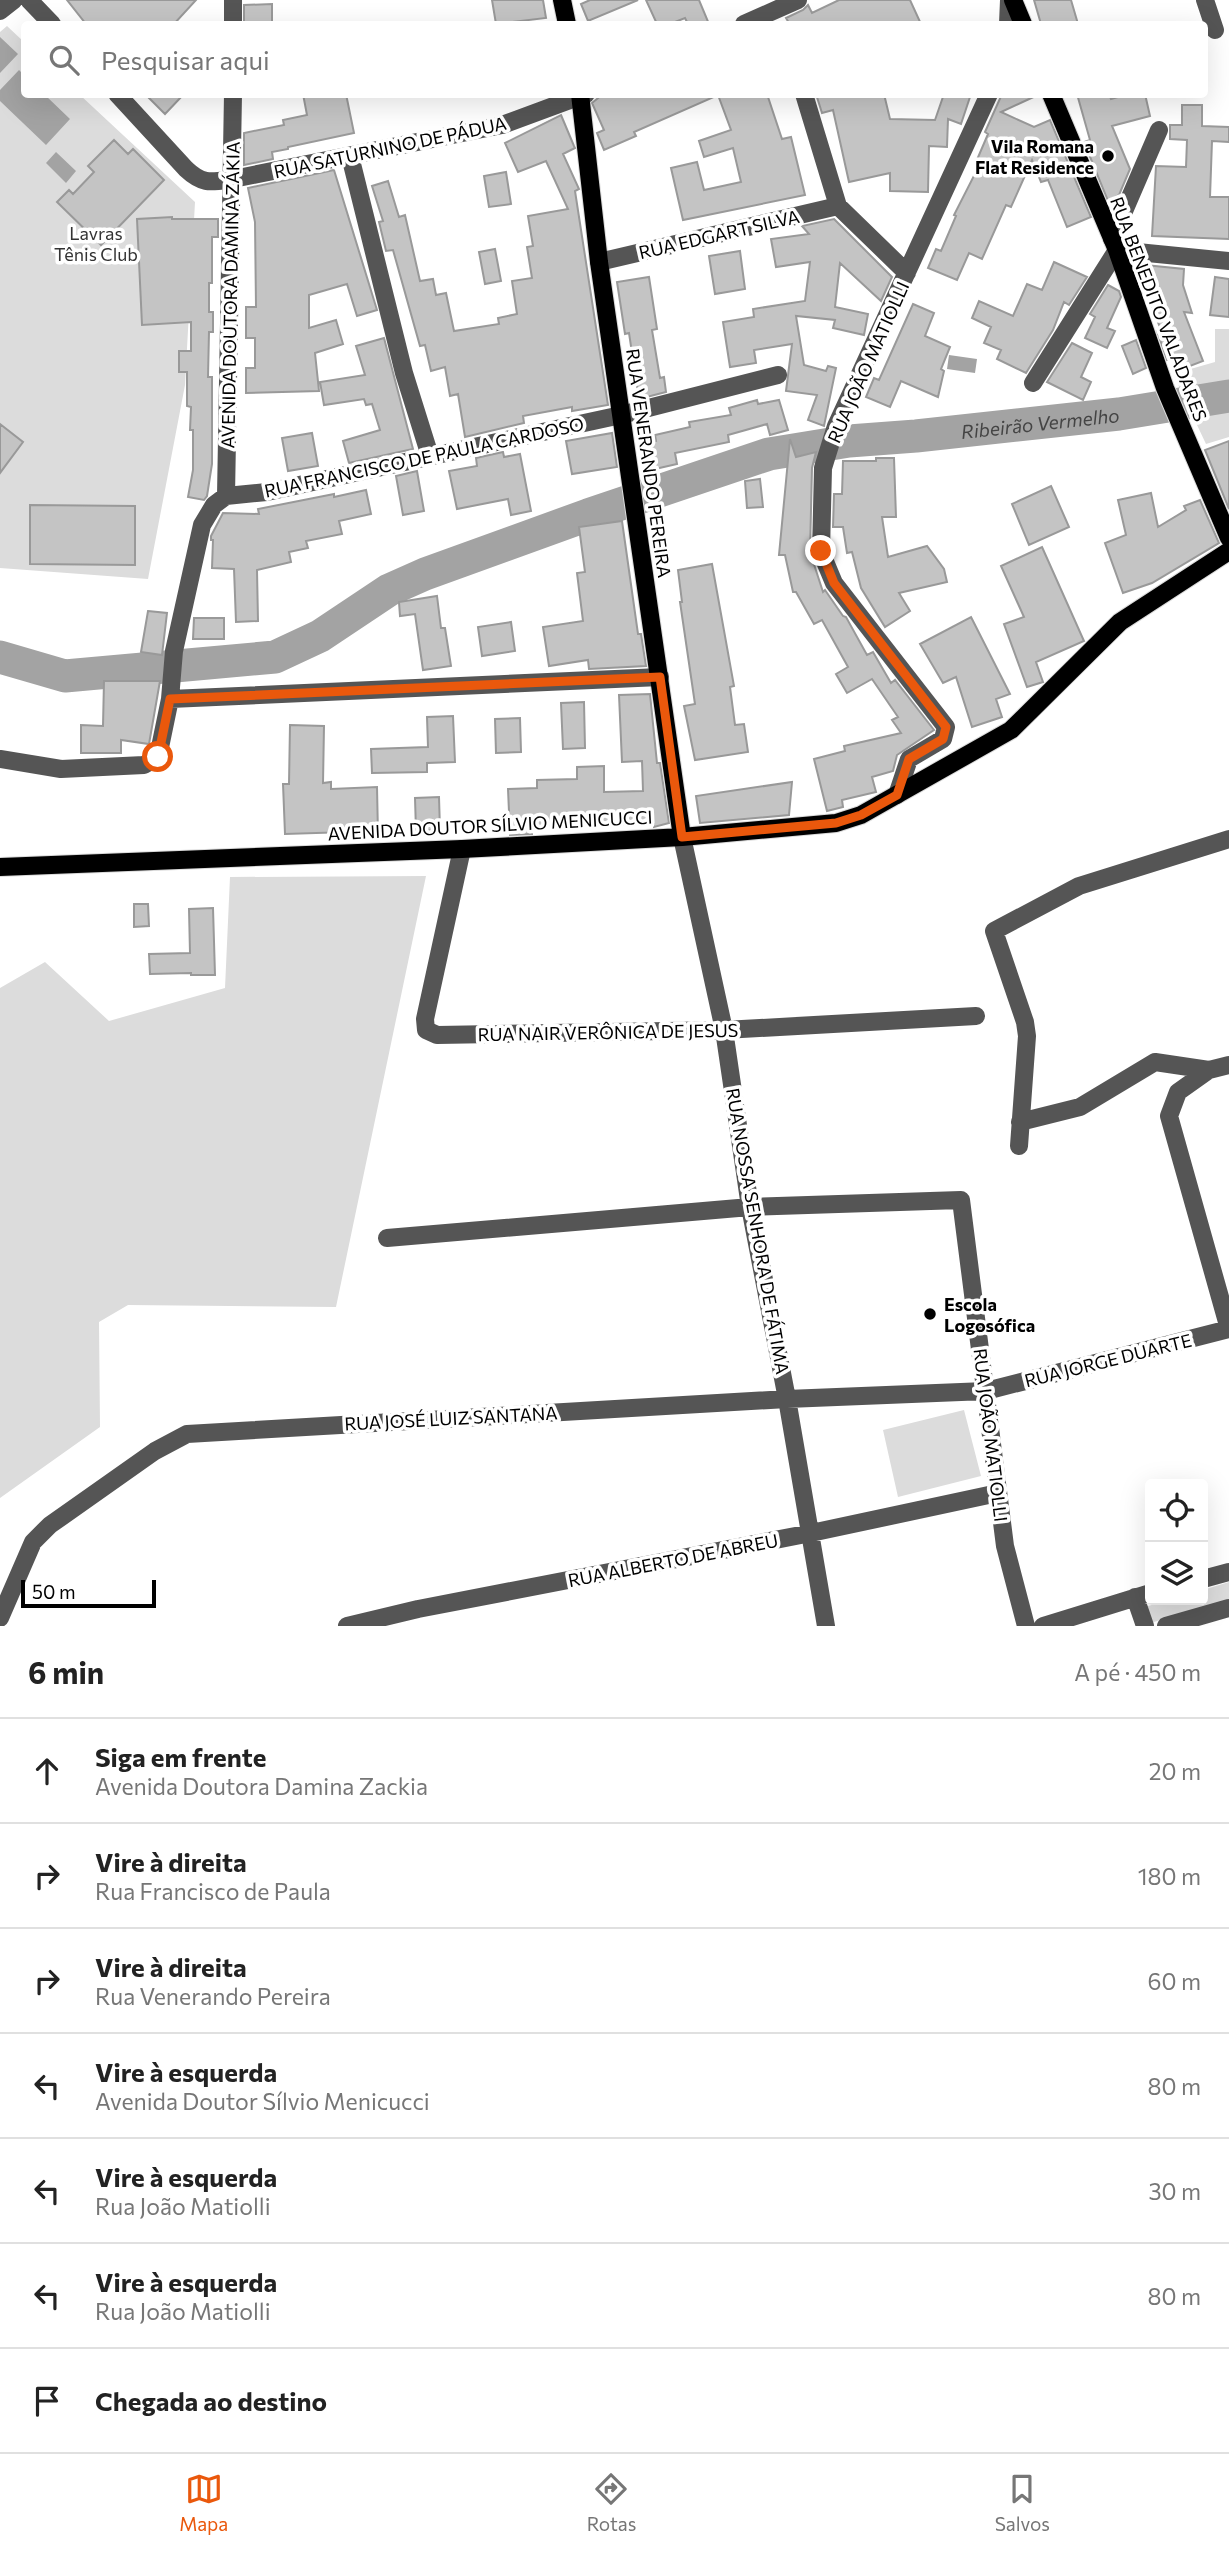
<!DOCTYPE html>
<html lang="pt">
<meta charset="utf-8">
<style>
:root{--surface:#fff;--page:#f2f2f2;--text:#222;--muted:#767676;--line:#e0e0e0;--accent:#ea580c}
body{margin:0;font-family:Commissioner,sans-serif;background:var(--page);color:var(--text)}
.controls{position:absolute;right:21px;bottom:21px;display:grid;overflow:hidden;border-radius:7px;box-shadow:0 7px 28px #0002}
.controls button{width:63px;height:63px;display:grid;place-items:center;padding:0;border:0;border-bottom:2px solid var(--line);background:var(--surface);color:var(--text);font:35px sans-serif}
.scale{position:absolute;left:21px;bottom:18px;width:135px;box-sizing:border-box;padding-left:7px;border:4px solid #000;border-top:0;font-size:19px;line-height:24px;white-space:nowrap;color:#000;-webkit-text-stroke:5px #fff;paint-order:stroke}
.stop{position:absolute;width:21px;height:21px;margin:-16px;border:5px solid #ea580c;border-radius:50%;background:#fff}
.stop.end{background:#ea580c;border-color:#fff;box-shadow:0 2px 7px #0008}
.list{margin:0;padding:0;list-style:none}
h2{display:flex;justify-content:space-between;align-items:center;height:91px;margin:0;padding:0 28px;font-size:30px}
h2 small{font-size:23px;font-weight:400;color:var(--muted)}
.list li{display:grid;grid-template-columns:46px 1fr auto;gap:21px;align-items:center;box-sizing:border-box;height:105px;padding:0 28px;border-top:2px solid var(--line)}
.list b{display:block;font-size:26px;white-space:nowrap}
.list p{margin:0;font-size:23px;white-space:nowrap;color:var(--muted)}
.list em{font-size:23px;font-style:normal;color:var(--muted)}
.icon{flex:none;width:38px;height:38px;fill:none;stroke:currentColor;stroke-width:2;stroke-linecap:round;stroke-linejoin:round}
.map{position:relative;flex:none;width:1229px;height:1626px;overflow:hidden}
.search{position:absolute;background:var(--surface);box-shadow:0 7px 28px #0002;left:21px;right:21px;top:21px;height:77px;display:flex;align-items:center;gap:18px;box-sizing:border-box;padding:0 24px;border-radius:7px;color:var(--muted);font-size:26px}
.sheet{height:826px;background:var(--surface)}
nav{display:flex;justify-content:space-around;align-items:center;box-sizing:border-box;height:98px;border-top:2px solid var(--line);background:var(--surface);font-size:19px;color:var(--muted)}
nav a{display:grid;justify-items:center;gap:4px}
nav .on{color:var(--accent)}
.map>svg:first-child{display:block}
.green{fill:#dcdcdc}
.water{fill:#a3a3a3}
.lines{fill:none;stroke-linecap:round;stroke-linejoin:round}
.river{stroke:#a3a3a3;stroke-width:33}
.building{fill:#c4c4c4;stroke:#999;stroke-width:2}
.major-casing{stroke:#dbdbdb;stroke-width:20}
.minor{stroke:#555;stroke-width:18}
.major{stroke:#000;stroke-width:18}
.route{stroke:#ea580c;stroke-width:9}
.poi-dot{fill:#000;stroke:#fff;stroke-width:2.5}
.labels{text-anchor:middle;dominant-baseline:central;stroke-width:7;stroke-linejoin:round;paint-order:stroke}
.poi-label{font-size:18px;font-weight:bold;fill:#000;stroke:#fff;text-anchor:end}
.street-label{font-size:18px;fill:#000;stroke:#fff}
.park-label{font-size:18px;fill:#333;stroke:#fff}
.water-label{font-size:19px;font-style:italic;fill:#444;stroke:#fff}
</style>
<div class="map">
<svg width="1229" height="1626" viewBox="0 0 1229 1626">
<rect width="100%" height="100%" fill="#fff"/>
<path class="green" d="M7,26L24,42V94L80,95L195,202L185,385L148,579L0,568V32Z
M1215,329H1229V437L1206,444L1173,374L1215,362Z
M426,876L336,1307L128,1305L99,1322L100,1427L0,1498V988L45,962L109,1021L225,988L230,877Z
M964,1410L981,1476L898,1497L883,1430Z
M1229,1582V1600L1147,1624L1141,1608L1169,1600H1203V1590Z"/>
<path class="water" d="M0,37L18,54L0,73Z
M19,70L24,75V94L45,95L70,119L46,145L0,101V90Z
M56,152L76,171L66,183L46,163Z
M949,355L977,359L975,373L947,369Z"/>
<g class="lines">
<path class="river" id="s1" d="M0,657L65,676L275,657L320,636L389,590L425,574L588,515L769,454L849,441L916,436L1119,414L1229,396"/>
</g>
<path class="building" d="M67,0H196L174,24H86Z
M492,0H543L546,18L496,24Z
M590,0H638L588,21L581,4Z
M646,0H699L709,24H688L685,18L670,24H657Z
M839,0H910L921,24H786L789,23L786,18L803,10L808,5L812,13Z
M1034,0H1071L1078,24H1041Z
M272,4V24H244V5Z
M145,94H184L165,114Z
M303,94H346L354,133L288,147V149L272,152L273,159L244,165V133L284,125L283,120L307,115Z
M603,94H767L782,139L791,137L805,195L683,220L671,168L697,162L704,190L741,182L733,148L704,157L699,141L731,130L718,95L634,132L636,136L604,150L597,133L604,130L592,103Z
M816,94H884L890,119L935,120L944,94H971L961,124L948,119L947,147L929,146L928,192L890,191V173L849,182L833,110L822,113Z
M1002,94H1040L1001,112L1034,127L1050,120L1091,217L1067,227L1048,180L1041,182L1032,160L1011,207L1006,205L982,259L969,253L957,280L928,268L936,249L941,251L956,216L954,215L980,164L976,162L988,134L985,132Z
M1077,94H1109L1111,99L1128,94H1145L1150,116L1112,126L1130,169L1119,195L1108,201L1084,142L1090,140Z
M1182,105H1202V126L1229,127V142L1212,141L1210,197H1229V239L1152,236L1156,166L1186,167L1187,140L1170,139V125H1182Z
M561,115L574,146L575,148L563,154L579,189L575,191L608,405L572,411V407L523,416L524,423L465,437L458,394L450,396L445,367L431,371L425,345L420,346L393,250L386,251L379,222L383,221L372,186L388,181L399,217L405,215L420,281L433,279L436,295L446,293L454,331L499,324L498,318L517,314L512,281L532,278L527,247L533,246L528,216L568,209L546,161L518,172L505,143Z
M114,140L128,154L133,149L164,180L101,245L57,202L69,190L73,194L94,172L88,166Z
M334,170L377,310L357,316L347,284L309,295V328L336,320L343,344L315,353L319,391L246,393V368H255V338H246V307H256L255,222L248,188Z
M506,172L511,204L489,207L484,176Z
M172,217V219H218V237H212V283H209V312H213V332H209L208,377H212V464L207,496L204,500L188,497L193,470V430H190L191,407L187,406V372H179V351H191V322L142,325L137,219Z
M834,219L892,277L881,301L840,263L835,307L868,314L864,335L833,328L835,320L796,316L804,365L826,371L828,366L836,368L824,426L808,420L817,395L786,391L792,344L754,350L756,363L730,367L723,322L754,317L753,309L805,301L810,262L776,267L771,239L809,234L802,226Z
M495,249L501,281L485,284L479,252Z
M740,251L745,289L715,294L709,256Z
M1054,262L1087,277L1069,305L1064,302L1053,330L1026,373L997,359L1001,350L984,343L991,327L972,318L979,301L1013,316L1027,284L1042,290Z
M1145,265L1184,269L1183,285L1192,313L1184,312L1203,361L1177,371L1172,358L1167,360L1157,331L1161,330L1143,284Z
M649,277L657,329L652,330L660,378L664,377L666,392L639,399L629,333L625,334L617,282Z
M1215,277L1229,279V317L1210,315Z
M1108,285L1119,291L1121,297L1107,328L1115,331L1107,348L1085,338L1095,317L1090,314Z
M913,304L934,313L925,336L950,347L941,369L944,371L938,397L901,381L890,407L866,397L874,378L879,380Z
M384,338L413,449L349,463L343,441L380,430L372,404L366,405L364,399L324,405L320,382L365,375L356,346Z
M1136,340L1146,368L1133,374L1122,346Z
M1072,343L1092,353L1081,377L1091,382L1083,400L1047,382Z
M757,400L758,404L779,400L788,430L770,435L767,424L728,435L729,442L675,453L677,464L655,469L649,442L656,441L655,435L690,427L689,422L731,415L729,408Z
M0,424L23,442L0,473Z
M312,433L318,466L288,471L282,438Z
M612,433L617,467L572,474L566,441Z
M790,439L796,457L816,452L812,468L810,552L823,592L825,590L843,616L846,617L867,655L873,652L891,683L895,680L934,730L897,755L893,771L872,777L876,792L842,800L843,807L827,811L814,759L845,751L844,746L901,733L892,720L898,717L872,679L847,693L836,674L848,667L822,620L814,624L796,592H793L785,555H779Z
M1229,441V509L1205,450Z
M503,452L504,457L520,454L531,511L511,515L508,499L457,509L449,471L477,466L476,458Z
M876,458H894L896,517H882L888,557L927,546L944,569L947,582L899,593L910,611L885,627L861,588L852,552L847,553L843,527H833L834,494H842L843,461H876Z
M417,471L424,511L403,515L396,476Z
M760,479L763,507L747,508L745,481Z
M1051,486L1069,527L1029,545L1012,504Z
M366,490L371,514L339,521L342,534L306,541L308,548L289,552L291,562L257,570L258,621L236,622L234,569L212,568L213,540H211V536L223,513L259,514L258,509L334,494V497Z
M1151,493L1158,527L1186,510L1184,506L1200,500L1219,543L1152,583L1123,593L1105,543L1126,535L1118,500Z
M30,505L135,506V565L30,564Z
M622,521L638,634H641L646,666L589,669L588,660L549,666L543,627L583,621L577,573L585,572L579,527Z
M1042,547L1084,641L1036,662L1043,682L1027,687L1004,624L1024,617L1001,566Z
M712,564L734,686L730,687L735,725L744,724L748,752L695,760L684,706L695,704L680,602H682L678,570Z
M437,596L441,628H445L451,666L423,670L415,614L400,616L399,602Z
M148,611L167,613L162,655L141,652Z
M971,617L1010,694L996,699L1002,717L972,727L956,677L943,683L920,644Z
M194,618H224V639H193Z
M511,622L515,651L482,656L478,627Z
M104,681H160L149,744L121,740V753H81V725L103,726Z
M650,694L657,763H660L669,823L654,827V824L532,826V834L510,835L508,789L537,788V780L577,779V767L604,766V792L643,791L642,761L622,762L619,695Z
M584,702L585,748L563,749L561,703Z
M453,716L455,762L427,763V772L372,773L371,749L428,747L427,717Z
M520,718L521,752L496,753L495,719Z
M290,725L324,726L323,783L331,782V789L377,787L378,835L348,836V832L285,834L283,784H289Z
M792,782L789,815L700,823L696,796Z
M439,797L440,830L416,831L415,798Z
M134,904H148L149,926L134,927Z
M213,908L215,975H191V973L150,974L149,954L190,953L189,909Z"/>
<g class="lines">
<g class="major-casing">
<path id="major" d="M562,0L567,24
M1013,0L1023,24
M580,94L599,262L682,837
M1051,94L1117,250L1165,388L1229,538
M0,867L462,849L682,837L836,823L861,815L1011,730L1120,622L1229,551"/>
</g>
<path class="minor" d="M29,0L52,24
M233,0V24
M1205,0L1215,30
M0,11L14,0
M744,24L798,0
M1008,24L1009,0
M117,94L186,169C203,185 211,182 233,179L502,125L586,94
M804,94L838,206L907,273
M350,156L404,373L430,456
M1112,239L1159,130
M599,262L838,206
M1033,383L1117,250L1229,261
M226,496L233,94
M170,699L660,677
M0,759L61,769L144,765L158,757L170,699L174,651L202,525L214,505L226,496L267,492L621,415L778,375
M897,795L909,759L943,739L946,727L834,583L821,552L823,468L836,426L989,94
M682,837L724,1030L750,1207L787,1399L826,1626
M462,849L425,1019L426,1030L437,1035L724,1030L976,1016
M1020,1122L1080,1107L1155,1062L1209,1070L1229,1065
M1019,1146L1027,1036L1025,1022L994,931L1079,886L1229,839
M387,1238L750,1207L961,1200L1005,1546L1026,1626
M1203,1579L1229,1572
M1135,1597L1145,1626
M0,1618L33,1542L50,1525L155,1451L187,1434L787,1399L986,1391L1229,1329L1169,1116L1178,1092L1209,1070
M347,1626L418,1609L811,1533L998,1493
M1043,1626L1150,1593
M1166,1626L1229,1608"/>
<use href="#major" class="major"/>
</g>
<g class="lines">
<path class="route" d="M158,757L170,699L660,677L682,837L836,823L861,815L897,795L909,759L943,739L946,727L834,583L821,551"/>
</g>
<g class="poi-dot">
<circle cx="1108" cy="156" r="7"/>
<circle cx="930" cy="1314" r="7"/>
</g>
<g class="labels">
<g class="poi-label">
<text x="1094" y="146">Vila Romana<tspan x="1094" dy="21">Flat Residence</tspan></text>
<text x="944" y="1304" text-anchor="start">Escola<tspan x="944" dy="21">Logosófica</tspan></text>
</g>
<g class="street-label">
<text transform="translate(390 147) rotate(-12)">RUA SATURNINO DE PÁDUA</text>
<text transform="translate(719 234) rotate(-13)">RUA EDGART SILVA</text>
<text transform="translate(230 295) rotate(-89)">AVENIDA DOUTORA DAMINA ZÁKIA</text>
<text transform="translate(1159 309) rotate(69)">RUA BENEDITO VALADARES</text>
<text transform="translate(868 362) rotate(-66)">RUA JOÃO MATIOLLI</text>
<text transform="translate(424 457) rotate(-12)">RUA FRANCISCO DE PAULA CARDOSO</text>
<text transform="translate(649 463) rotate(82)">RUA VENERANDO PEREIRA</text>
<text transform="translate(490 825) rotate(-3)">AVENIDA DOUTOR SÍLVIO MENICUCCI</text>
<text transform="translate(608 1032) rotate(-1)">RUA NAIR VERÔNICA DE JESUS</text>
<text transform="translate(758 1231) rotate(80)">RUA NOSSA SENHORA DE FÁTIMA</text>
<text transform="translate(1108 1360) rotate(-14)">RUA JORGE DUARTE</text>
<text transform="translate(451 1418) rotate(-3)">RUA JOSÉ LUIZ SANTANA</text>
<text transform="translate(991 1435) rotate(83)">RUA JOÃO MATIOLLI</text>
<text transform="translate(673 1560) rotate(-11)">RUA ALBERTO DE ABREU</text>
</g>
<g class="park-label">
<text x="96" y="233">Lavras<tspan x="96" dy="21">Tênis Club</tspan></text>
</g>
<g class="water-label">
<text stroke="none"><textPath href="#s1" startOffset="1088">Ribeirão Vermelho</textPath></text>
</g>
</g>
</svg>
<div class="controls">
<button><svg class="icon" aria-label="locate" viewBox="0 0 24 24"><circle cx="12" cy="12" r="6"/><path d="M12 2v4M12 18v4M2 12h4M18 12h4"/></svg></button>
<button><svg class="icon" aria-label="layers" viewBox="0 0 24 24"><path d="M12 4l9 5-9 5-9-5zM3 14l9 5 9-5"/></svg></button>
</div>
<div class="scale">50 m</div>
<div class="stop" style="left:158px;top:757px"></div>
<div class="stop end" style="left:821px;top:551px"></div>
<div class="search"><svg class="icon" aria-label="search" viewBox="0 0 24 24"><circle cx="10" cy="10" r="6"/><path d="M15 15l6 6"/></svg>Pesquisar aqui</div>
</div>
<section class="sheet">
<h2>6 min<small>A pé · 450 m</small></h2>
<ul class="list">
<li><svg class="icon" aria-label="ahead" viewBox="0 0 24 24"><path d="M12 20V5M6 11l6-6 6 6"/></svg><div><b>Siga em frente</b><p>Avenida Doutora Damina Zackia</p></div><em>20 m</em></li>
<li><svg class="icon" aria-label="right" viewBox="0 0 24 24"><path d="M7 20v-9h11M14 6l5 5-5 5"/></svg><div><b>Vire à direita</b><p>Rua Francisco de Paula</p></div><em>180 m</em></li>
<li><svg class="icon" aria-label="right" viewBox="0 0 24 24"><path d="M7 20v-9h11M14 6l5 5-5 5"/></svg><div><b>Vire à direita</b><p>Rua Venerando Pereira</p></div><em>60 m</em></li>
<li><svg class="icon" aria-label="left" viewBox="0 0 24 24"><path d="M17 20v-9H6M10 6l-5 5 5 5"/></svg><div><b>Vire à esquerda</b><p>Avenida Doutor Sílvio Menicucci</p></div><em>80 m</em></li>
<li><svg class="icon" aria-label="left" viewBox="0 0 24 24"><path d="M17 20v-9H6M10 6l-5 5 5 5"/></svg><div><b>Vire à esquerda</b><p>Rua João Matiolli</p></div><em>30 m</em></li>
<li><svg class="icon" aria-label="left" viewBox="0 0 24 24"><path d="M17 20v-9H6M10 6l-5 5 5 5"/></svg><div><b>Vire à esquerda</b><p>Rua João Matiolli</p></div><em>80 m</em></li>
<li><svg class="icon" aria-label="arrive" viewBox="0 0 24 24"><path d="M6 21V4h12l-3 4 3 4H6"/></svg><div><b>Chegada ao destino</b></div></li>
</ul>
</section>
<nav>
<a class="on"><svg class="icon" aria-label="map" viewBox="0 0 24 24"><path d="M3 6l6-2 6 2 6-2v14l-6 2-6-2-6 2zM9 4v14M15 6v14"/></svg>Mapa</a>
<a><svg class="icon" aria-label="directions" viewBox="0 0 24 24"><path d="M12 3l9 9-9 9-9-9zM9 14v-3h6M13 9l2 2-2 2"/></svg>Rotas</a>
<a><svg class="icon" aria-label="saved" viewBox="0 0 24 24"><path d="M7 4h10v16l-5-4-5 4z"/></svg>Salvos</a>
</nav>
